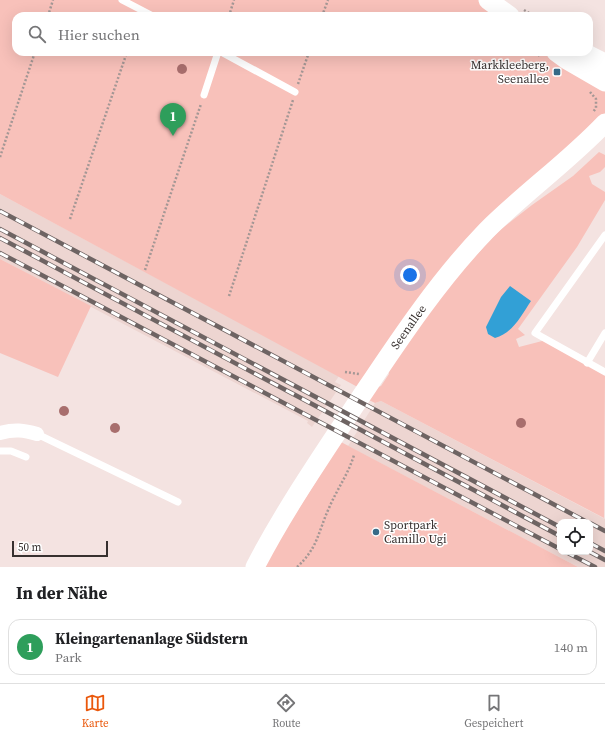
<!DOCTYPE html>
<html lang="de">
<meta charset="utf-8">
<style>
:root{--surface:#fff;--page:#f2f2f2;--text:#202124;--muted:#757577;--line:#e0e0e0;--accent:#ea580c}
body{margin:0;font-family:"Source Serif 4",serif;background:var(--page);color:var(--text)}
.controls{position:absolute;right:12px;bottom:12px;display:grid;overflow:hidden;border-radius:8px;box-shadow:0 4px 16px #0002}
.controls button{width:36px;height:36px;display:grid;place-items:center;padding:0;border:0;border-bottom:1px solid var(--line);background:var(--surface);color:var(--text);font:20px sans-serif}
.scale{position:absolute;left:12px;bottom:10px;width:96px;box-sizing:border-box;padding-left:4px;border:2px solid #37302f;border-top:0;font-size:11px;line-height:14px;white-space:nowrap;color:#37302f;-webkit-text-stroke:3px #fff;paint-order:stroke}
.you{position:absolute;left:410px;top:275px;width:14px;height:14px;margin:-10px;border:3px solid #fff;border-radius:50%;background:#1a73e8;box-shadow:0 0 0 6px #1a73e833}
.badge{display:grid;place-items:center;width:26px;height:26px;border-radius:50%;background:var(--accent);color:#fff;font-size:13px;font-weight:700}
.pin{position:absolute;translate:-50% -33px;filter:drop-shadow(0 1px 2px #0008)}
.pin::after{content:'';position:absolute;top:21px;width:14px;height:12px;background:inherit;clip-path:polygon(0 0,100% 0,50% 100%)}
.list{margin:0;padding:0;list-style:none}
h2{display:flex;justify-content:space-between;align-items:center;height:52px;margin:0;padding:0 16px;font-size:17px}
h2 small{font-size:13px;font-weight:400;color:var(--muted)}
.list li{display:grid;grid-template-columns:26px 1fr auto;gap:12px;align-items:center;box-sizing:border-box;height:56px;margin:0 8px 8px;padding:0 8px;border:1px solid var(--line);border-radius:12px}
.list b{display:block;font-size:15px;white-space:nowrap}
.list p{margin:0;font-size:13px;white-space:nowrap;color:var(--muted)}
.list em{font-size:13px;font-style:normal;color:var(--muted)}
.icon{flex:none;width:22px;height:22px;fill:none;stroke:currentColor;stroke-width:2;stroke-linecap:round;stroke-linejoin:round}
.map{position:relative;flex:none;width:605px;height:567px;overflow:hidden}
.search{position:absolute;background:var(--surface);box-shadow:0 4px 16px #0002;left:12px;right:12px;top:12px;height:44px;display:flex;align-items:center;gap:10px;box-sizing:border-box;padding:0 14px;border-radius:12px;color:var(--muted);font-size:15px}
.sheet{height:116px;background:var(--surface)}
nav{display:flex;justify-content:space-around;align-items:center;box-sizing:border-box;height:56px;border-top:1px solid var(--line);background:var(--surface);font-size:11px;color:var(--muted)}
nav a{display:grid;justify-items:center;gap:2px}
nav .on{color:var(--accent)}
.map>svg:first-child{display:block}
.built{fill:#edd5d1;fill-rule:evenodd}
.green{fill:#f8c1ba}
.water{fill:#32a0d6}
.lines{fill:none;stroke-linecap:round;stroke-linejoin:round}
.path{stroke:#a49795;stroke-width:2.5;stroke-dasharray:2 2;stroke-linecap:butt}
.lane{stroke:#fff;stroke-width:7}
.street{stroke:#fff;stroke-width:14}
.secondary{stroke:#fff;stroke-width:19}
.rail-casing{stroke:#6e6463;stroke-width:4.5}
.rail{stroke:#fff;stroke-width:3;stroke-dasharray:9;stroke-linecap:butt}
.tree{fill:#a86e6d}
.poi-dot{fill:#376b88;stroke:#fff;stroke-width:1.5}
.labels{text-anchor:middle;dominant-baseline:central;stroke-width:3;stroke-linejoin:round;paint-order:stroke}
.poi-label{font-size:12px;fill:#37302f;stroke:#fff;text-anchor:end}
.street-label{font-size:12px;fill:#37302f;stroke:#fff}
</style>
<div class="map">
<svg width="605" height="567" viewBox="0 0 605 567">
<rect width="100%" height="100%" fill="#f4e3e1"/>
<path class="built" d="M0,194L339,376L335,382L341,385L312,427L307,423L308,421L0,259Z
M381,401L605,519V567H578L348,446L375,403ZM560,522H590V552H560Z"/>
<path class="green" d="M0,0H488L510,16H16V52H556L605,82V123L514,204L365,391L0,194Z
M599,152L605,155V167L600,172L589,176L592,184L605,192V200L577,247L518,329L525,335L516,339L519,347L546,340L605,372L604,518L381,401L375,403L369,400L378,387L381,386L389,374L388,371L415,331L465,267L500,230L532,205L573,176Z
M0,259L91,306L58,377L0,353Z
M341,442L578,567H264L275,546Z"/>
<path class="water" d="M510,286L531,301C521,316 513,333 495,338L488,334L486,327L501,297Z"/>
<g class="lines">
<path class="path" d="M524,10L534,16
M48,16L53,0
M229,16L234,0
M322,16L328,0
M535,52L541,57
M298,84L309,52
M590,92L596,99V108L593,112
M0,157L35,52
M70,219L127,52
M145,270L201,104
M229,296L293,100
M345,372L359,374
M297,567C318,548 318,532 329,508C337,489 348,475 354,455"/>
<path class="lane" d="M122,0L153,16
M221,52L295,92
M204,95L218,52
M605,235L535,333L605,372
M587,363L605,333
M37,434L178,502
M0,451H11L26,457"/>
<path class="street" d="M0,433C14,429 24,430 37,434"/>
<g class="secondary">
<path d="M488,0L510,16"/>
<path d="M556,52L567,60L605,82"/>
<path d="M583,52L605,63"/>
<path id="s1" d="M255,567C284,511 319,460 354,407C395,346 435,284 486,231C524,193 568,162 605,123"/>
</g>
<g class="rail-casing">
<path id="rail" d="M0,211L587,522
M0,229L560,527
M0,238L560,536
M0,253L560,549
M590,523L605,531
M590,543L605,551
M566,552L595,567
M590,552L605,560"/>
</g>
<use href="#rail" class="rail"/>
</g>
<g class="tree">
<circle cx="182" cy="69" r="5"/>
<circle cx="64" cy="411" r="5"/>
<circle cx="521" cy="423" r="5"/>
<circle cx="115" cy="428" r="5"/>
</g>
<g class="poi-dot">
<rect x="553" y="68" width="8" height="8" rx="2"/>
<circle cx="376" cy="532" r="4"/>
</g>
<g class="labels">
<g class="poi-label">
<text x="549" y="65">Markkleeberg,<tspan x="549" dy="14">Seenallee</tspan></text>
<text x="384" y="525" text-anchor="start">Sportpark<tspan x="384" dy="14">Camillo Ugi</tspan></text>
</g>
<g class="street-label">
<text stroke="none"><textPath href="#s1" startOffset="285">Seenallee</textPath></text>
</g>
</g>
</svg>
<div class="controls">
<button><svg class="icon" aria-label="locate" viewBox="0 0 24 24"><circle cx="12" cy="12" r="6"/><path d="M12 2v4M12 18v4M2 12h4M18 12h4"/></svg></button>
</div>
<div class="scale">50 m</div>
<div class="you"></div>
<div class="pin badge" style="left:173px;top:136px;background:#2e9e5b">1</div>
<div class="search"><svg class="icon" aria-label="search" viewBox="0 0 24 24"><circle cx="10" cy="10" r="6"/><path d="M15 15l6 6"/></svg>Hier suchen</div>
</div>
<section class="sheet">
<h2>In der Nähe<small></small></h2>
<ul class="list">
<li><span class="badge" style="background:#2e9e5b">1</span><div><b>Kleingartenanlage Südstern</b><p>Park</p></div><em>140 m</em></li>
</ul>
</section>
<nav>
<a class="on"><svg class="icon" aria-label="map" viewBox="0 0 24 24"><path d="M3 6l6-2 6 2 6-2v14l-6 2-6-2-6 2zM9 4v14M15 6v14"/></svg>Karte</a>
<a><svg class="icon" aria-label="directions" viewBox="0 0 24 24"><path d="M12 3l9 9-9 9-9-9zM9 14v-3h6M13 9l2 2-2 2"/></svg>Route</a>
<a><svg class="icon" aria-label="saved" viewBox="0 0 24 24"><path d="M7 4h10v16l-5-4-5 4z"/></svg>Gespeichert</a>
</nav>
